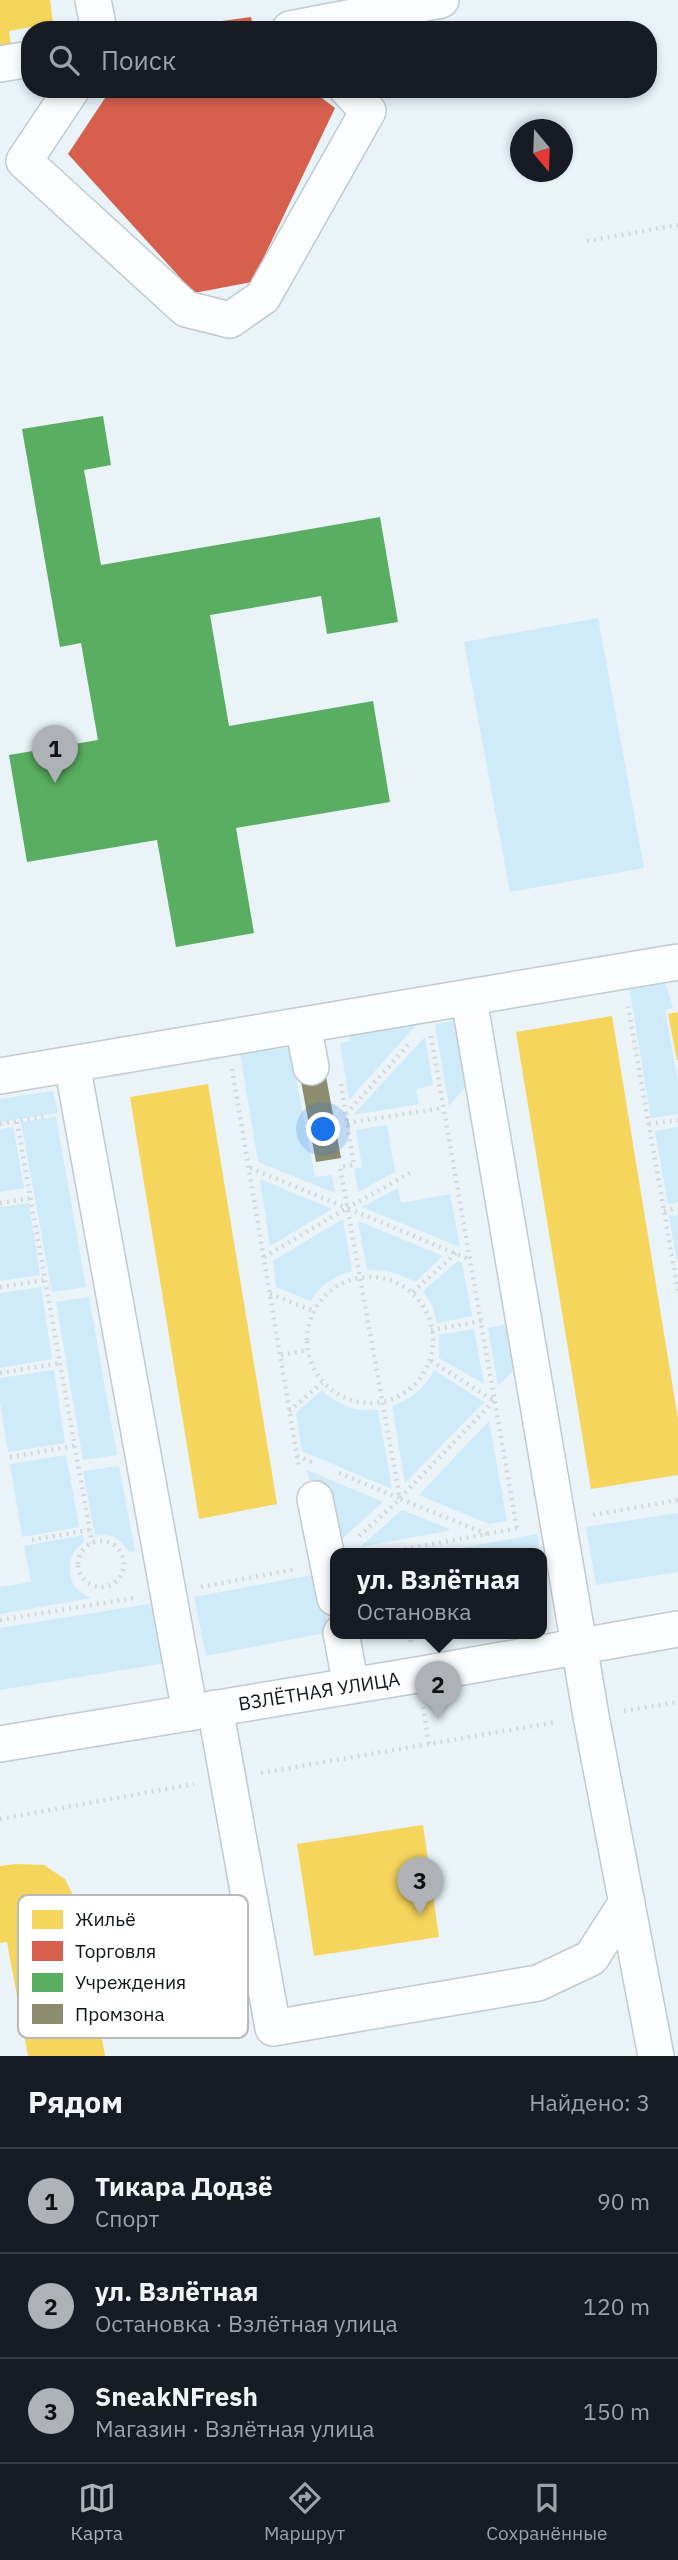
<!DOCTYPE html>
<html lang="ru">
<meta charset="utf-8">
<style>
:root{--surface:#171b24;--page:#242831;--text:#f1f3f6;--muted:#9ea1a6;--line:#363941;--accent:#aeb2b6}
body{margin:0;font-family:"IBM Plex Sans",sans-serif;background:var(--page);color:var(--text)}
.compass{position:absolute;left:510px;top:119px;width:63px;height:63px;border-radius:50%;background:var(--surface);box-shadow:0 4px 10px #0003;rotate:161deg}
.you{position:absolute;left:324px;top:1130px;width:24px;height:24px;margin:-18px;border:5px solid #fff;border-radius:50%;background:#1a73e8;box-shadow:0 0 0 10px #1a73e833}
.badge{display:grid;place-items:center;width:46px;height:46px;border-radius:50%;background:var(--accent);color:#111;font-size:23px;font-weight:700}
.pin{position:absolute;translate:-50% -58px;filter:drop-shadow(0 2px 4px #0008)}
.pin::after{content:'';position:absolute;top:37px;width:24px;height:21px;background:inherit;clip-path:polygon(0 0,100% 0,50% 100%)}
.popup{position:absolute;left:330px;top:1548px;width:217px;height:91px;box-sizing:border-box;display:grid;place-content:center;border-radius:14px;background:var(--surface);filter:drop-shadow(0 2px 5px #0005);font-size:23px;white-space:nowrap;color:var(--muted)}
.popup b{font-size:26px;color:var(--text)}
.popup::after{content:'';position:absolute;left:50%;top:100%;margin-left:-14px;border:14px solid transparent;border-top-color:var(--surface)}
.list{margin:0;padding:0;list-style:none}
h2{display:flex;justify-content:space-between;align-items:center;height:91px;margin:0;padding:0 28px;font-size:30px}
h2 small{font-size:23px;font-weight:400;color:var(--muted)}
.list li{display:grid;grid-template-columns:46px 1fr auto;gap:21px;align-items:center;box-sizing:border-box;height:105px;padding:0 28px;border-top:2px solid var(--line)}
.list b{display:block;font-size:26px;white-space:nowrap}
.list p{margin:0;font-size:23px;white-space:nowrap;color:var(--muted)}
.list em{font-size:23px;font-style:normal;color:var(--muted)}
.icon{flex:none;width:38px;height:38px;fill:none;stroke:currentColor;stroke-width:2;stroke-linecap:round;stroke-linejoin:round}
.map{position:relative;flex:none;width:678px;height:2056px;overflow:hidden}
.search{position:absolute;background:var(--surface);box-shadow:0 4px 10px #0003;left:21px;right:21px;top:21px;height:77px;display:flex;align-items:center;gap:18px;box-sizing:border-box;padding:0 24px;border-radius:28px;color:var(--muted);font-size:26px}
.sheet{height:406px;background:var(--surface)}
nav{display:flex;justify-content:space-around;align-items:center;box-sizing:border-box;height:98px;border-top:2px solid var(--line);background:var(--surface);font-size:19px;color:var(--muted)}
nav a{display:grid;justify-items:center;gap:4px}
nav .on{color:var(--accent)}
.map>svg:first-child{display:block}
.green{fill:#cfeaf9}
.homes{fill:#f6d55c}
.shops{fill:#d6604d}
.public{fill:#5aae61}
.industry{fill:#8c8c6e}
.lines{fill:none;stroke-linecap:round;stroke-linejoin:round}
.minor-casing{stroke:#c2cace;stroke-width:38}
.path{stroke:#d5d8d9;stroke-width:4.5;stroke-dasharray:2 5;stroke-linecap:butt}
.minor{stroke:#fcfdfe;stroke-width:35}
.labels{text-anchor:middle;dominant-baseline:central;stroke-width:7;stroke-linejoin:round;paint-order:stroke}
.street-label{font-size:19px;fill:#101619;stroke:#fefffe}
.key{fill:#fefffe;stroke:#b7b9b9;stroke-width:2}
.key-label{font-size:19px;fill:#101619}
</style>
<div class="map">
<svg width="678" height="2056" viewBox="0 0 678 2056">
<rect width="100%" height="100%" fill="#e9f3f8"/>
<path class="green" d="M598,618L644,868L510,892L464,642Z
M660,981L666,985L673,1008L665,1010L678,1081V1114L651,1118L629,987Z
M455,1020L467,1085L449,1106L435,1025Z
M418,1023L349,1100L340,1043L350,1041V1035Z
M425,1037L433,1085L416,1089L419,1104L353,1115Z
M271,1047L274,1050L290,1047L315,1177L332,1175L335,1193L258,1162L240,1054Z
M53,1091L58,1113L0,1122V1099Z
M56,1117L86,1287L52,1292L21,1122Z
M387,1125L395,1172L358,1192L354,1169L362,1167L356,1130Z
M13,1127L24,1188L0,1192V1129Z
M678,1127V1202L668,1204L655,1131Z
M260,1179L332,1209L270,1246Z
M398,1188L401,1203L450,1194L460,1247L362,1207Z
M29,1203L40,1275L0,1281V1207Z
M678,1215V1261H677L669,1216Z
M343,1219L352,1271C335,1276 319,1285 311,1301L276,1287L273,1261Z
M358,1221L443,1256L415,1282C399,1273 385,1269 367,1270Z
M458,1261L462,1263L472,1316L437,1323L433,1307L423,1291Z
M41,1287L52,1359L0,1368V1293Z
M89,1297L117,1455L83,1460L56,1302Z
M508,1324L516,1368L498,1386L488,1328Z
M474,1329L484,1384L439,1358V1335Z
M54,1370L65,1443L8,1452L0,1402V1378Z
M434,1370L484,1402L405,1483L392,1406C412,1398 424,1390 434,1370Z
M322,1390C337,1406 357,1412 378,1410L392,1489L302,1451L296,1413Z
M489,1421L507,1521L489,1524L419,1495Z
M66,1455L79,1527L22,1537L10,1464Z
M119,1466L135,1551L129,1552C122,1540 109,1532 95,1535L83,1471Z
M307,1470L383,1502L335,1545L326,1495L309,1479Z
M402,1510L452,1530L360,1547Z
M678,1513V1572L596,1585L586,1527Z
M537,1534L540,1553H435Z
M83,1535L84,1543C68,1551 65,1574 76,1588C80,1593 86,1595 91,1598L0,1614V1587L31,1582L24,1546Z
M317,1574L329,1632L206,1656L194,1597Z
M155,1603L165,1663L0,1690V1628Z"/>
<path class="homes" d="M0,0H50L53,23L9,31L11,45L0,47Z
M678,1012V1060H677L668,1014Z
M612,1016L678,1419V1475L591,1489L516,1032Z
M208,1084L277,1504L199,1519L130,1097Z
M423,1825L439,1937L314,1956L297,1844Z
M15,1864L44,1865L65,1879L77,1903L105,2056H28L7,1942L0,1943V1866Z"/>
<path class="shops" d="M251,17L254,30H171V28Z
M111,89H310L335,108L252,282L194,293L68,154Z"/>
<path class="public" d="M103,416L111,465L84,470L101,565L380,517L398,622L327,634L321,596L210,615L229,726L373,701L390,802L236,828L254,933L176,947L157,840L27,862L9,755L98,740L81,643L60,647L22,429Z"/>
<path class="industry" d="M325,1071L341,1158L316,1162L300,1076Z"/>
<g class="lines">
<g class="minor-casing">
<path id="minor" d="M93,0L99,30
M290,29L441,0
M0,64L30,59
M72,89L24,161L186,309L230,320L263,297L368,111L347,89
M469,999L591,1716L656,2056
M303,1025L311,1067
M72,1064L190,1713
M0,1076L678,962
M315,1499L335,1598
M341,1633L351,1686
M215,1708L273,2028L538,1983L591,1958L627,1902
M0,1744L417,1675L678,1629"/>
</g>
<path class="path" d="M587,241L678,225
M628,1006L678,1291
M431,1036L517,1529
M232,1069L299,1468
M341,1084L354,1165L340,1167L400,1499
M346,1114L409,1044
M17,1122L92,1543
M347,1123L443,1108
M0,1124L46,1116
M649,1124L678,1120
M250,1168L347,1208L410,1173
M0,1203L31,1198
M664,1211L678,1208
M264,1257L347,1208L471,1260
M307 1340a63 63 0 1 1 126 0a63 63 0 1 1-126 0Z
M0,1287L46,1280
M413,1292L456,1253
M270,1294L314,1311
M431,1330L482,1321
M281,1355L308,1350
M431,1361L493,1400
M0,1373L60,1363
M289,1411L323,1382
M297,1456L315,1463
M10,1457L74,1446
M339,1473L399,1498
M400,1498L494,1401
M593,1515L678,1500
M359,1536L400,1499L487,1534
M32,1540L89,1530
M78 1564a23 23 0 1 1 46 0a23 23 0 1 1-46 0Z
M384,1553L519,1528
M201,1587L296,1569
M0,1620L134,1598
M409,1633L411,1644
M423,1707L429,1744
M624,1711L678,1702
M261,1773L556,1722
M0,1819L194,1784"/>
<use href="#minor" class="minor"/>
</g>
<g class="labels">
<g class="street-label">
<text transform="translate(319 1691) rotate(-9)">ВЗЛЁТНАЯ УЛИЦА</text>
</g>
</g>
<rect x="18" y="1895" width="230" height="143" rx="10" class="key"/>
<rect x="32" y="1910" width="31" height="19" fill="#f6d55c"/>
<rect x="32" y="1941" width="31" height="20" fill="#d6604d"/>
<rect x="32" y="1973" width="31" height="19" fill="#5aae61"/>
<rect x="32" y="2004" width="31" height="20" fill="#8c8c6e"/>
<g class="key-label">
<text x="75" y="1926">Жильё</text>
<text x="75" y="1958">Торговля</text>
<text x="75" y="1989">Учреждения</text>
<text x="75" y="2021">Промзона</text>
</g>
</svg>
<svg class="compass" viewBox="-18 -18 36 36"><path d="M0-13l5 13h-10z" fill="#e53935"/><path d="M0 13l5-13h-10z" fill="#9ea1a6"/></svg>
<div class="you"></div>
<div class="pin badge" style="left:55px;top:783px">1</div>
<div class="pin badge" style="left:438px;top:1719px">2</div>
<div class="popup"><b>ул. Взлётная</b>Остановка</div>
<div class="pin badge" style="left:420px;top:1915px">3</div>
<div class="search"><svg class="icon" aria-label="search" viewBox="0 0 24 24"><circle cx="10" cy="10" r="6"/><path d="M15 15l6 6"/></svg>Поиск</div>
</div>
<section class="sheet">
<h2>Рядом<small>Найдено: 3</small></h2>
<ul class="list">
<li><span class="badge">1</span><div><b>Тикара Додзё</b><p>Спорт</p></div><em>90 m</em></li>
<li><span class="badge">2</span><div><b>ул. Взлётная</b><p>Остановка · Взлётная улица</p></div><em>120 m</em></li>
<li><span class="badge">3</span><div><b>SneakNFresh</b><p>Магазин · Взлётная улица</p></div><em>150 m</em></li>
</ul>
</section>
<nav>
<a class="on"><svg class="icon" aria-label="map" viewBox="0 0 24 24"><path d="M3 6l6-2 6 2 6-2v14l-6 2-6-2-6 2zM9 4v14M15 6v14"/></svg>Карта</a>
<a><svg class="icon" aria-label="directions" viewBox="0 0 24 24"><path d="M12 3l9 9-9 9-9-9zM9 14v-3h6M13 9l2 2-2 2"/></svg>Маршрут</a>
<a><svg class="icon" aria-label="saved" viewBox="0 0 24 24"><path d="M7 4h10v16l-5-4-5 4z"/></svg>Сохранённые</a>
</nav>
